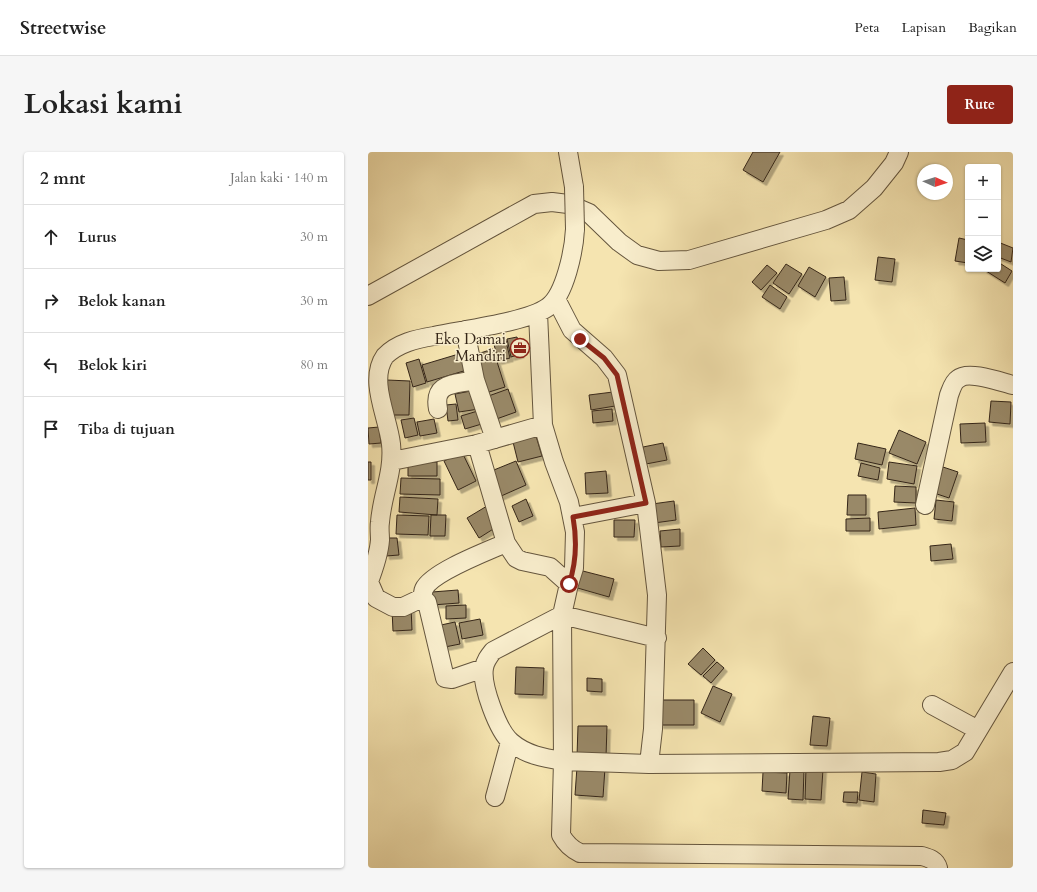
<!DOCTYPE html>
<html lang="id">
<meta charset="utf-8">
<style>
:root{--surface:#fff;--page:#f6f6f6;--text:#222;--muted:#767676;--line:#e0e0e0;--accent:#8f2418}
body{margin:0;font-family:Cardo,serif;background:var(--page);color:var(--text)}
.controls{position:absolute;right:12px;top:12px;display:grid;overflow:hidden;border-radius:4px;box-shadow:0 1px 3px #0004}
.controls button{width:36px;height:36px;display:grid;place-items:center;padding:0;border:0;border-bottom:1px solid var(--line);background:var(--surface);color:var(--text);font:20px sans-serif}
.compass{position:absolute;left:549px;top:12px;width:36px;height:36px;border-radius:50%;background:var(--surface);box-shadow:0 1px 3px #0004;rotate:93deg}
.stop{position:absolute;width:12px;height:12px;margin:-9px;border:3px solid #8f2418;border-radius:50%;background:#fff}
.stop.end{background:#8f2418;border-color:#fff;box-shadow:0 1px 4px #0008}
.list{margin:0;padding:0;list-style:none}
h2{display:flex;justify-content:space-between;align-items:center;height:52px;margin:0;padding:0 16px;font-size:17px}
h2 small{font-size:13px;font-weight:400;color:var(--muted)}
.list li{display:grid;grid-template-columns:26px 1fr auto;gap:12px;align-items:center;box-sizing:border-box;height:64px;padding:0 16px;border-top:1px solid var(--line)}
.list b{display:block;font-size:15px;white-space:nowrap}
.list em{font-size:13px;font-style:normal;color:var(--muted)}
.icon{flex:none;width:22px;height:22px;fill:none;stroke:currentColor;stroke-width:2;stroke-linecap:round;stroke-linejoin:round}
.map{position:relative;flex:none;width:645px;height:716px;overflow:hidden;border-radius:4px}
header{display:flex;align-items:center;gap:24px;box-sizing:border-box;height:56px;padding:0 20px;background:var(--surface);border-bottom:1px solid var(--line)}
header strong{font-size:19px}
nav{display:flex;gap:22px;margin-inline-start:auto;font-size:14px}
.intro{display:flex;align-items:center;justify-content:space-between;box-sizing:border-box;height:96px;padding:0 24px}
h1{margin:0;font-size:28px}
.button{padding:10px 18px;border-radius:4px;background:var(--accent);color:#fff;font-size:14px;font-weight:700}
main{display:flex;gap:24px;padding:0 24px}
aside{flex:1;background:var(--surface);border-radius:4px;box-shadow:0 1px 3px #0004}
.map>svg:first-child{display:block}
.building{fill:#998967;stroke:#352618;filter:url(#shadow)}
.lines{fill:none;stroke-linecap:round;stroke-linejoin:round}
.street-casing{stroke:#65563e;stroke-width:20}
.street{stroke:#f8edcc;stroke-width:18}
.street-bridge-casing{stroke:#65563e;stroke-width:20;stroke-linecap:butt}
.street-bridge{stroke:#f8edcc;stroke-width:18}
.route{stroke:#8f2418;stroke-width:5}
.labels{text-anchor:middle;dominant-baseline:central;stroke-width:3;stroke-linejoin:round;paint-order:stroke}
.poi-label{font-size:15px;fill:#352618;stroke:#f8edcc;text-anchor:end}
</style>
<header>
<strong>Streetwise</strong>
<nav><a>Peta</a><a>Lapisan</a><a>Bagikan</a></nav>
</header>
<div class="intro"><h1>Lokasi kami</h1><a class="button">Rute</a></div>
<main>
<aside>
<h2>2 mnt<small>Jalan kaki · 140 m</small></h2>
<ul class="list">
<li><svg class="icon" aria-label="ahead" viewBox="0 0 24 24"><path d="M12 20V5M6 11l6-6 6 6"/></svg><div><b>Lurus</b></div><em>30 m</em></li>
<li><svg class="icon" aria-label="right" viewBox="0 0 24 24"><path d="M7 20v-9h11M14 6l5 5-5 5"/></svg><div><b>Belok kanan</b></div><em>30 m</em></li>
<li><svg class="icon" aria-label="left" viewBox="0 0 24 24"><path d="M17 20v-9H6M10 6l-5 5 5 5"/></svg><div><b>Belok kiri</b></div><em>80 m</em></li>
<li><svg class="icon" aria-label="arrive" viewBox="0 0 24 24"><path d="M6 21V4h12l-3 4 3 4H6"/></svg><div><b>Tiba di tujuan</b></div></li>
</ul>
</aside>
<div class="map">
<svg width="645" height="716" viewBox="0 0 645 716">
<defs>
<filter id="shadow"><feDropShadow dx="3.5" dy="3.5" stdDeviation="0" flood-color="#0004"/></filter>
</defs>
<rect width="100%" height="100%" fill="#f5e4b0"/>
<filter id="stains"><feTurbulence type="fractalNoise" baseFrequency=".005" numOctaves="4"/><feColorMatrix values="0 0 0 0 .2 0 0 0 0 .09 0 0 0 0 .02 0 0 0 .5 -.17"/></filter>
<radialGradient id="worn" r=".72"><stop offset=".6" stop-color="#630" stop-opacity="0"/><stop offset="1" stop-color="#630" stop-opacity=".3"/></radialGradient>
<path class="building" d="M385,0H412L395,30L375,18Z
M591,86L600,88V111L587,109Z
M630,90L645,96L643,110L630,105Z
M510,105L527,107L524,130L507,128Z
M630,110L644,119L637,131L615,117H630Z
M418,112L434,122L421,142L405,131Z
M399,113L409,121L393,138L384,130Z
M441,115L458,125L447,145L430,134Z
M476,125L478,148L463,149L461,126Z
M402,133L419,145L412,157L394,145Z
M137,185L142,206L130,209L125,188Z
M149,185L153,202L143,205L139,187Z
M125,197L137,235L118,241L106,203Z
M94,201L99,218L59,230L54,213Z
M51,207L58,231L45,235L38,211Z
M19,228L42,229L41,263H18Z
M140,237L148,260L123,269L115,246Z
M108,238L111,257L91,260L87,242Z
M245,240L247,254L223,258L221,243Z
M623,249L643,250L642,272L621,270Z
M88,252L90,268L80,269L78,253Z
M244,257L245,269L225,271L224,259Z
M113,258L117,271L97,277L93,264Z
M46,266L50,283L37,286L33,268Z
M66,267L69,281L52,284L49,270Z
M617,271L618,290L593,291L592,272Z
M11,275L13,291L1,292L0,276Z
M531,278L558,290L549,312L521,301Z
M168,284L174,304L150,310L145,290Z
M295,291L299,308L278,312L275,295Z
M490,291L518,297L514,313L487,307Z
M94,300L108,329L90,338L76,309Z
M148,309L158,333L131,345L121,320Z
M0,310H3V328H0Z
M40,310H69V324H40Z
M521,310L549,314L546,332L519,327Z
M493,311L512,316L510,328L490,324Z
M575,315L590,320L581,346L566,341Z
M238,319L240,341L218,342L217,321Z
M33,326L72,327V343L32,342Z
M527,334L548,335V351L526,350Z
M480,343H498V363H479Z
M32,345L70,347L69,363L31,360Z
M158,347L165,364L151,370L144,354Z
M568,348L586,350L584,369L566,367Z
M306,349L308,368L286,371L284,352Z
M119,354L130,374L111,386L99,366Z
M547,356L548,373L511,377L510,360Z
M29,363L61,364L60,383L28,382Z
M63,363H78L77,384H62Z
M502,366V379H478V367Z
M246,368H267L266,385H246Z
M312,377V394L293,395L292,379Z
M17,386H29L31,403L18,404Z
M583,392L585,407L563,409L562,394Z
M211,418L246,427L241,445L206,435Z
M90,438L91,451L64,453V440Z
M98,453V466L78,467V454Z
M43,455L44,478L25,479L24,457Z
M112,467L115,483L94,487L91,471Z
M87,470L92,492L77,495L73,473Z
M335,496L347,508L333,523L320,512Z
M349,510L356,516L343,531L335,524Z
M148,515L176,516L175,543L147,542Z
M219,526L234,527V540L219,539Z
M345,534L364,542L352,570L333,561Z
M292,548H326V573H292Z
M445,564L462,566L459,594L442,593Z
M210,574H239L238,605L209,604Z
M209,615L237,616L235,645L207,643Z
M438,616L455,617L453,648L437,647Z
M422,618H436L435,648L420,647Z
M395,620L419,621L418,641L394,639Z
M494,620L508,622L506,650L491,648Z
M476,640H490L489,651L475,650Z
M555,658L578,661L576,673L554,671Z"/>
<g class="lines">
<g class="street-casing">
<path id="street" d="M200,0L206,35
M0,144L166,52L184,50L200,52L221,61L251,90L269,103L291,109L321,108L458,68L481,58L506,36L526,11L531,0
M188,147L204,178L236,206L249,223L278,351L289,443L285,577L281,612L571,610L584,608L597,600L645,520
M170,161L175,273L186,310L201,350L207,380L206,416L201,432L194,463L195,609L281,612
M97,178L107,228L127,287
M70,257C65,230 86,233 107,228
M109,292L138,391L148,406L154,409L182,415L201,432
M24,309L109,292L175,273
M557,353L581,243C583,238 585,230 590,227C600,218 633,230 645,233
M205,365L278,351
M1,430L8,446L25,455H35L54,446L59,450L77,526L84,527L116,516
M0,432C5,419 11,402 12,388C12,382 11,376 12,370C14,343 26,320 23,292C20,265 0,228 17,204C30,191 48,187 66,184C93,178 160,170 180,155C197,143 206,98 207,77
M54,446C55,443 55,439 56,437C64,420 120,399 138,391
M289,486L194,463L125,499C121,504 117,509 116,516C113,533 130,579 143,590C158,603 176,606 195,609L193,683C198,692 203,697 212,701L554,704C561,706 568,708 570,716
M564,553L610,578
M127,645L142,590"/>
</g>
<use href="#street" class="street"/>
<g class="street-bridge-casing">
<path id="street-bridge" d="M206,35L207,77"/>
</g>
<use href="#street-bridge" class="street-bridge"/>
</g>
<g class="lines">
<path class="route" d="M201,432C209,409 209,388 205,365L278,351L249,223L236,206L212,187"/>
</g>
<defs>
<g id="office-ring" transform="scale(1)"><circle r="9.5" fill="#f8edcc" stroke="#8f2418" stroke-width="1.5"/><path d="M-6-3h4V-5.5h4V-3h4V5H-6ZM-1-4.5V-3h2v-1.5ZM-6 0V1H6V0Z" fill="#8f2418"/></g>
</defs>
<g fill-rule="evenodd">
<use href="#office-ring" x="152" y="196"/>
</g>
<g class="labels">
<g class="poi-label">
<text x="138" y="187">Eko Damai<tspan x="138" dy="17">Mandiri</tspan></text>
</g>
</g>
<rect width="100%" height="100%" filter="url(#stains)"/>
<rect width="100%" height="100%" fill="url(#worn)"/>
</svg>
<div class="controls">
<button>+</button>
<button>−</button>
<button><svg class="icon" aria-label="layers" viewBox="0 0 24 24"><path d="M12 4l9 5-9 5-9-5zM3 14l9 5 9-5"/></svg></button>
</div>
<svg class="compass" viewBox="-18 -18 36 36"><path d="M0-13l5 13h-10z" fill="#e53935"/><path d="M0 13l5-13h-10z" fill="#767676"/></svg>
<div class="stop" style="left:201px;top:432px"></div>
<div class="stop end" style="left:212px;top:187px"></div>
</div>
</main>
